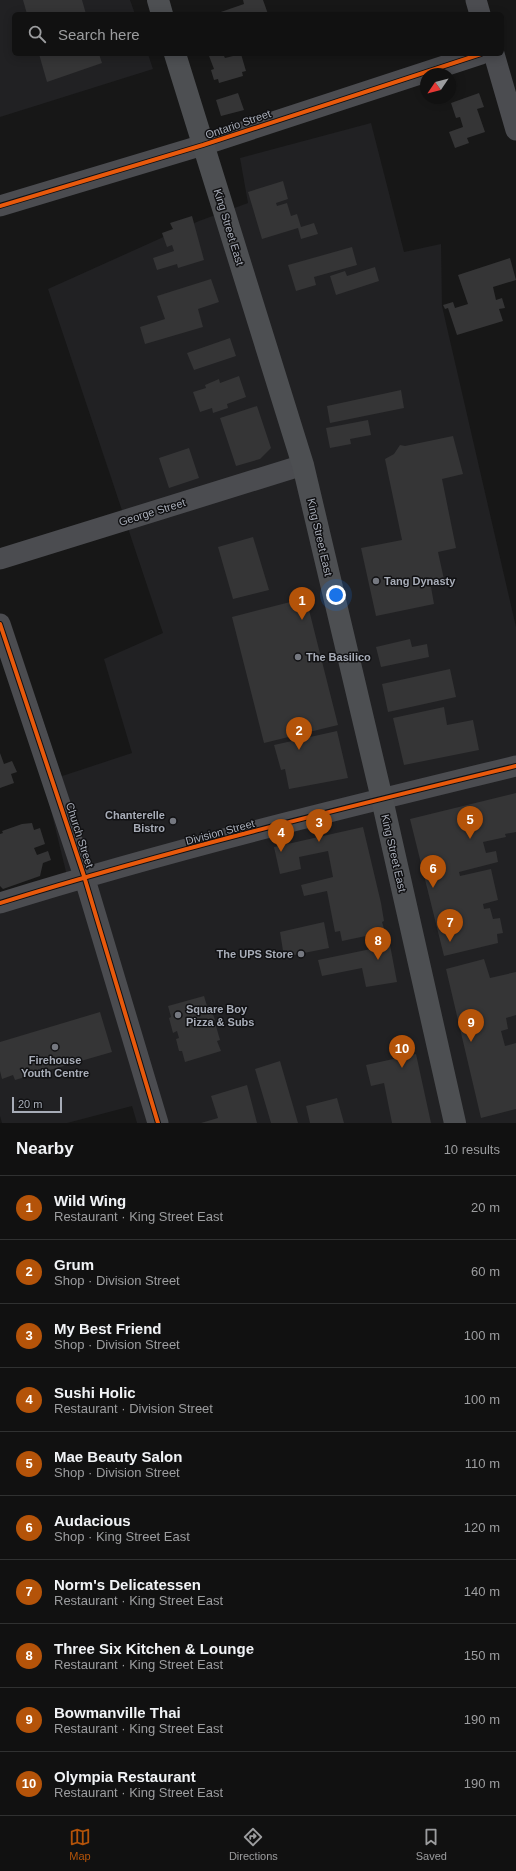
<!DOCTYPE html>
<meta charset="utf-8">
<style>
:root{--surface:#111;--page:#1a1a1a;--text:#f1f3f6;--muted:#9c9d9f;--line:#303131;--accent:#b45309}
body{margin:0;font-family:Arial,sans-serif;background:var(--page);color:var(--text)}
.compass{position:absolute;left:420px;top:68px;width:36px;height:36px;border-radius:50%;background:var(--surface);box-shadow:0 2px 10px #0003;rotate:235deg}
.scale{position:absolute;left:12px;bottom:10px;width:50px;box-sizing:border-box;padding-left:4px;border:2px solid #a8adb8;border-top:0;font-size:11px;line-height:14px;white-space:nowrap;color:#a8adb8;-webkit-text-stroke:3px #111113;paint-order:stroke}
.you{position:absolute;left:336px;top:595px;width:14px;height:14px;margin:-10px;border:3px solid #fff;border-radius:50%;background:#1a73e8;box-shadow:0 0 0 6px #1a73e833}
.badge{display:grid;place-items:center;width:26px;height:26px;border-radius:50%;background:var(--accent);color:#fff;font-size:13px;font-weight:700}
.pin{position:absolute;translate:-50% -33px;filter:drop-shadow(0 1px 2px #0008)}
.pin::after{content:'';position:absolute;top:21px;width:14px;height:12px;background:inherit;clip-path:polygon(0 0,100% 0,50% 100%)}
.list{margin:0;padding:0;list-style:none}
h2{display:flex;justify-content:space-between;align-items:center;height:52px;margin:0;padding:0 16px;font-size:17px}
h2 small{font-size:13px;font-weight:400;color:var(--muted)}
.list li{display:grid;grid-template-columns:26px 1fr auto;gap:12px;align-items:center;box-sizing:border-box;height:64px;padding:0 16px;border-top:1px solid var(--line)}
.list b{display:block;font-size:15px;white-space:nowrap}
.list p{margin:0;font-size:13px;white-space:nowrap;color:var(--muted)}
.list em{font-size:13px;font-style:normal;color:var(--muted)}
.icon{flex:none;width:22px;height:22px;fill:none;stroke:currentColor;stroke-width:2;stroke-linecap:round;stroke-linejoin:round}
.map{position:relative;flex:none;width:516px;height:1123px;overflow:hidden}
.search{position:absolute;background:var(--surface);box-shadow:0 2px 10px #0003;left:12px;right:12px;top:12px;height:44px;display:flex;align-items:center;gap:10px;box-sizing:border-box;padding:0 14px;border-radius:6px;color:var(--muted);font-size:15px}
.sheet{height:692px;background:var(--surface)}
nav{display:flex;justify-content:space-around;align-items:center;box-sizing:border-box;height:56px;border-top:1px solid var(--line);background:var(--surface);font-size:11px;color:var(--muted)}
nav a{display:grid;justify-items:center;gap:2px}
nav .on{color:var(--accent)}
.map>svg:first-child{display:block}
.built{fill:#212123}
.building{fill:#353536}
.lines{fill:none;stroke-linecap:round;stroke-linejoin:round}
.minor{stroke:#4b4c50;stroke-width:21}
.major{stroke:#4d4f52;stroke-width:22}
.cycleway-casing{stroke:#111113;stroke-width:6}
.cycleway{stroke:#e8590c;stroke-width:4}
.poi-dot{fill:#757880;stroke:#111113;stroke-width:1.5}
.labels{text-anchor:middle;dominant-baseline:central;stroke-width:3;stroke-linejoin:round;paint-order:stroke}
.street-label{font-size:11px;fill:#a8adb8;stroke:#111113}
.poi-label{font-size:11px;font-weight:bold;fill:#a8adb8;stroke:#111113;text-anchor:start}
</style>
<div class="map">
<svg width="516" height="1123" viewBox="0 0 516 1123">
<rect width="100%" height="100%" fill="#171717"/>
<path class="built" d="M0,0H130L135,14H14V54H148L153,69L0,117Z
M371,123L404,252L441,244L442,306L516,627V1123H137L132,1106L67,1123H2L0,1116V894L67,876L44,782L132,753L104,659L163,633L48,289L199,221L248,203L240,158Z"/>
<path class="building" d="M23,0H82L86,14H27Z
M243,0H263L268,14H215L244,4Z
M39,54H99L102,63L47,82Z
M215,54H223L225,58L241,54L246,71L242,72L243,76L219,83L218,79L214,80L211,70L214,69L209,56Z
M238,93L244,110L221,116L216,100Z
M479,93L484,107L477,109L485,132L467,138L469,143L455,148L449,132L463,127L460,117L456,118L451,103Z
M283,181L288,199L276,203L277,206L287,203L291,216L297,214L301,227L314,223L318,234L301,239L298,228L262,239L248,192Z
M192,216L204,260L178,268L177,264L157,270L153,258L174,251L172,245L167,247L162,233L173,229L170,223Z
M352,247L357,265L314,277L316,285L296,291L288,265Z
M510,258L516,280L493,287L496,300L502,298L505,308L499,309L503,321L457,335L448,308L445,309L443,305L453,302L455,308L468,304L458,275Z
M375,267L379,281L336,295L330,276L345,271L347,276Z
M211,279L219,302L198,309L203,327L145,344L140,327L165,319L157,296Z
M230,338L236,356L194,370L187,353Z
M239,376L246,397L227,404L228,408L213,413L212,408L200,412L193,392L206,388L205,385L219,379L220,383Z
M401,390L404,408L330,423L327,406Z
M257,406L271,448L260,459L236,466L220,418Z
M368,420L371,435L350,439L351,444L330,448L326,428Z
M453,436L463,474L442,479L456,548L438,552L445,584L431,587L434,604L376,616L361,548L402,540L385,459L394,454L400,445L405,446Z
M189,448L199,478L169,488L159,458Z
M253,537L269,590L233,599L218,547Z
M306,598L338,725L264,743L232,617Z
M410,639L412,647L427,644L429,657L381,667L376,647Z
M450,669L456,697L388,712L382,684Z
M444,707L447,725L473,720L479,750L404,765L393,718Z
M337,731L348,778L289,789L285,769L281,770L274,745Z
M0,753L4,764L12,761L17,772L11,774L14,783L0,788Z
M516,793V832L505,834L506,837L483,842L486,853L496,851L498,862L459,872L460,876L491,869L498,900L483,904L484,909L490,908L493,919L500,918L503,933L497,934L498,943L444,956L410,819Z
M32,823L34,830L40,828L45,844L34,848L37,855L48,851L51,860L43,863L40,876L3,889L0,886V834L3,833L2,831L22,824Z
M363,827L381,903L384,921L382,922L385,932L342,941L340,931L335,932L327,891L304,896L301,885L333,877L328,851L299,857L301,869L280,874L274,847Z
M324,922L329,948L284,957L280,932Z
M390,945L397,982L366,987L362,968L322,976L318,960Z
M484,959L490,978L516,972V1015L506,1018L508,1029L501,1031L505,1046L516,1043V1109L481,1118L446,969Z
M204,996L207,1006H210L215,1020L212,1021L213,1026H216L220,1040L217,1041L221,1051L185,1062L182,1051H179L176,1039L179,1038L177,1031L173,1033L169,1018L171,1017L168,1006Z
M100,1012L112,1052L15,1080L13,1075L2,1079L0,1071V1042Z
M416,1054L431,1123H392L384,1083L371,1086L366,1065Z
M280,1061L298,1123H271L255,1069Z
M247,1085L257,1123H201L218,1118L211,1096Z
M337,1098L344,1123H310L306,1106Z"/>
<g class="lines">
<path class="minor" d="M476,0L480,14
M494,54L516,130
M0,206L203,145L481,54
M0,559L303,465
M0,624L84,876L158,1123
M0,903C170,850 343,808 516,766"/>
<path class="major" d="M158,0L162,14
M175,54L303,465L382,799L455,1123"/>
<g class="cycleway-casing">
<path id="cycleway" d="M0,206L203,145L481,54
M0,624L84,876L158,1123
M0,903C170,850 343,808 516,766"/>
</g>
<use href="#cycleway" class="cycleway"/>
</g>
<g class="poi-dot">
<circle cx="376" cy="581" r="4"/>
<circle cx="298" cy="657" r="4"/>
<circle cx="173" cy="821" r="4"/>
<circle cx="301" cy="954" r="4"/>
<circle cx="178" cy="1015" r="4"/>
<circle cx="55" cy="1047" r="4"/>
</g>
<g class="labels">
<g class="street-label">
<text transform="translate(238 124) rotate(-19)">Ontario Street</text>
<text transform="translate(229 227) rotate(73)">King Street East</text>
<text transform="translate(152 512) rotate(-17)">George Street</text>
<text transform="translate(320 537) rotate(77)">King Street East</text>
<text transform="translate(220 832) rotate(-15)">Division Street</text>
<text transform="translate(80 835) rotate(72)">Church Street</text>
<text transform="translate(394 853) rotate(77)">King Street East</text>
</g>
<g class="poi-label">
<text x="384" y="581">Tang Dynasty</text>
<text x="306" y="657">The Basilico</text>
<text x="165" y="815" text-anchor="end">Chanterelle<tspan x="165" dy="13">Bistro</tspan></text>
<text x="293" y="954" text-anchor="end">The UPS Store</text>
<text x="186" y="1009">Square Boy<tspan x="186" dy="13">Pizza &amp; Subs</tspan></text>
<text x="55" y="1060" text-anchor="middle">Firehouse<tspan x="55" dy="13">Youth Centre</tspan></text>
</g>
</g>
</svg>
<svg class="compass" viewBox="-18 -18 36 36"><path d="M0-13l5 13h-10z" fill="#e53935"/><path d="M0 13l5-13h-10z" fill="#9c9d9f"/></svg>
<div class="scale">20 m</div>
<div class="you"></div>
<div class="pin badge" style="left:302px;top:620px">1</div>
<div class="pin badge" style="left:299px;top:750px">2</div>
<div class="pin badge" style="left:319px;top:842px">3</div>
<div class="pin badge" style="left:281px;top:852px">4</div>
<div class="pin badge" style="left:470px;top:839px">5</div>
<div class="pin badge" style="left:433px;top:888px">6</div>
<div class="pin badge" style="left:450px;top:942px">7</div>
<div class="pin badge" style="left:378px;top:960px">8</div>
<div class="pin badge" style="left:471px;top:1042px">9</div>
<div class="pin badge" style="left:402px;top:1068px">10</div>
<div class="search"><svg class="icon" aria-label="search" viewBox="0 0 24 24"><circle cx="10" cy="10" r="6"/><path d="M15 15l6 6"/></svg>Search here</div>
</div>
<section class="sheet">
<h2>Nearby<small>10 results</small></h2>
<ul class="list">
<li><span class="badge">1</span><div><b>Wild Wing</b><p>Restaurant · King Street East</p></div><em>20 m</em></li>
<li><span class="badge">2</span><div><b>Grum</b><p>Shop · Division Street</p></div><em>60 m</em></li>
<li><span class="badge">3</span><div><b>My Best Friend</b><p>Shop · Division Street</p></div><em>100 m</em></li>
<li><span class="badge">4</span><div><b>Sushi Holic</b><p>Restaurant · Division Street</p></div><em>100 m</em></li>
<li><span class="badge">5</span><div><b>Mae Beauty Salon</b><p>Shop · Division Street</p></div><em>110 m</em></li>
<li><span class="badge">6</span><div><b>Audacious</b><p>Shop · King Street East</p></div><em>120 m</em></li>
<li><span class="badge">7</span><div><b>Norm's Delicatessen</b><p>Restaurant · King Street East</p></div><em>140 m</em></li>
<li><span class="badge">8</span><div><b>Three Six Kitchen &amp; Lounge</b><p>Restaurant · King Street East</p></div><em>150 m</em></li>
<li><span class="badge">9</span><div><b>Bowmanville Thai</b><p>Restaurant · King Street East</p></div><em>190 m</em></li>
<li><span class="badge">10</span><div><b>Olympia Restaurant</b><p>Restaurant · King Street East</p></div><em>190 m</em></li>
</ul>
</section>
<nav>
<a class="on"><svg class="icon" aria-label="map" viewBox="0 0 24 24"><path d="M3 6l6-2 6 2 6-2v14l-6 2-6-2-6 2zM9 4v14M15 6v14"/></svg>Map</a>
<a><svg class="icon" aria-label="directions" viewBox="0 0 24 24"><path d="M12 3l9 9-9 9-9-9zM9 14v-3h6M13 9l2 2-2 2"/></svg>Directions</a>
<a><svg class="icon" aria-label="saved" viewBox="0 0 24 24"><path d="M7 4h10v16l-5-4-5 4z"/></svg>Saved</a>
</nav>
